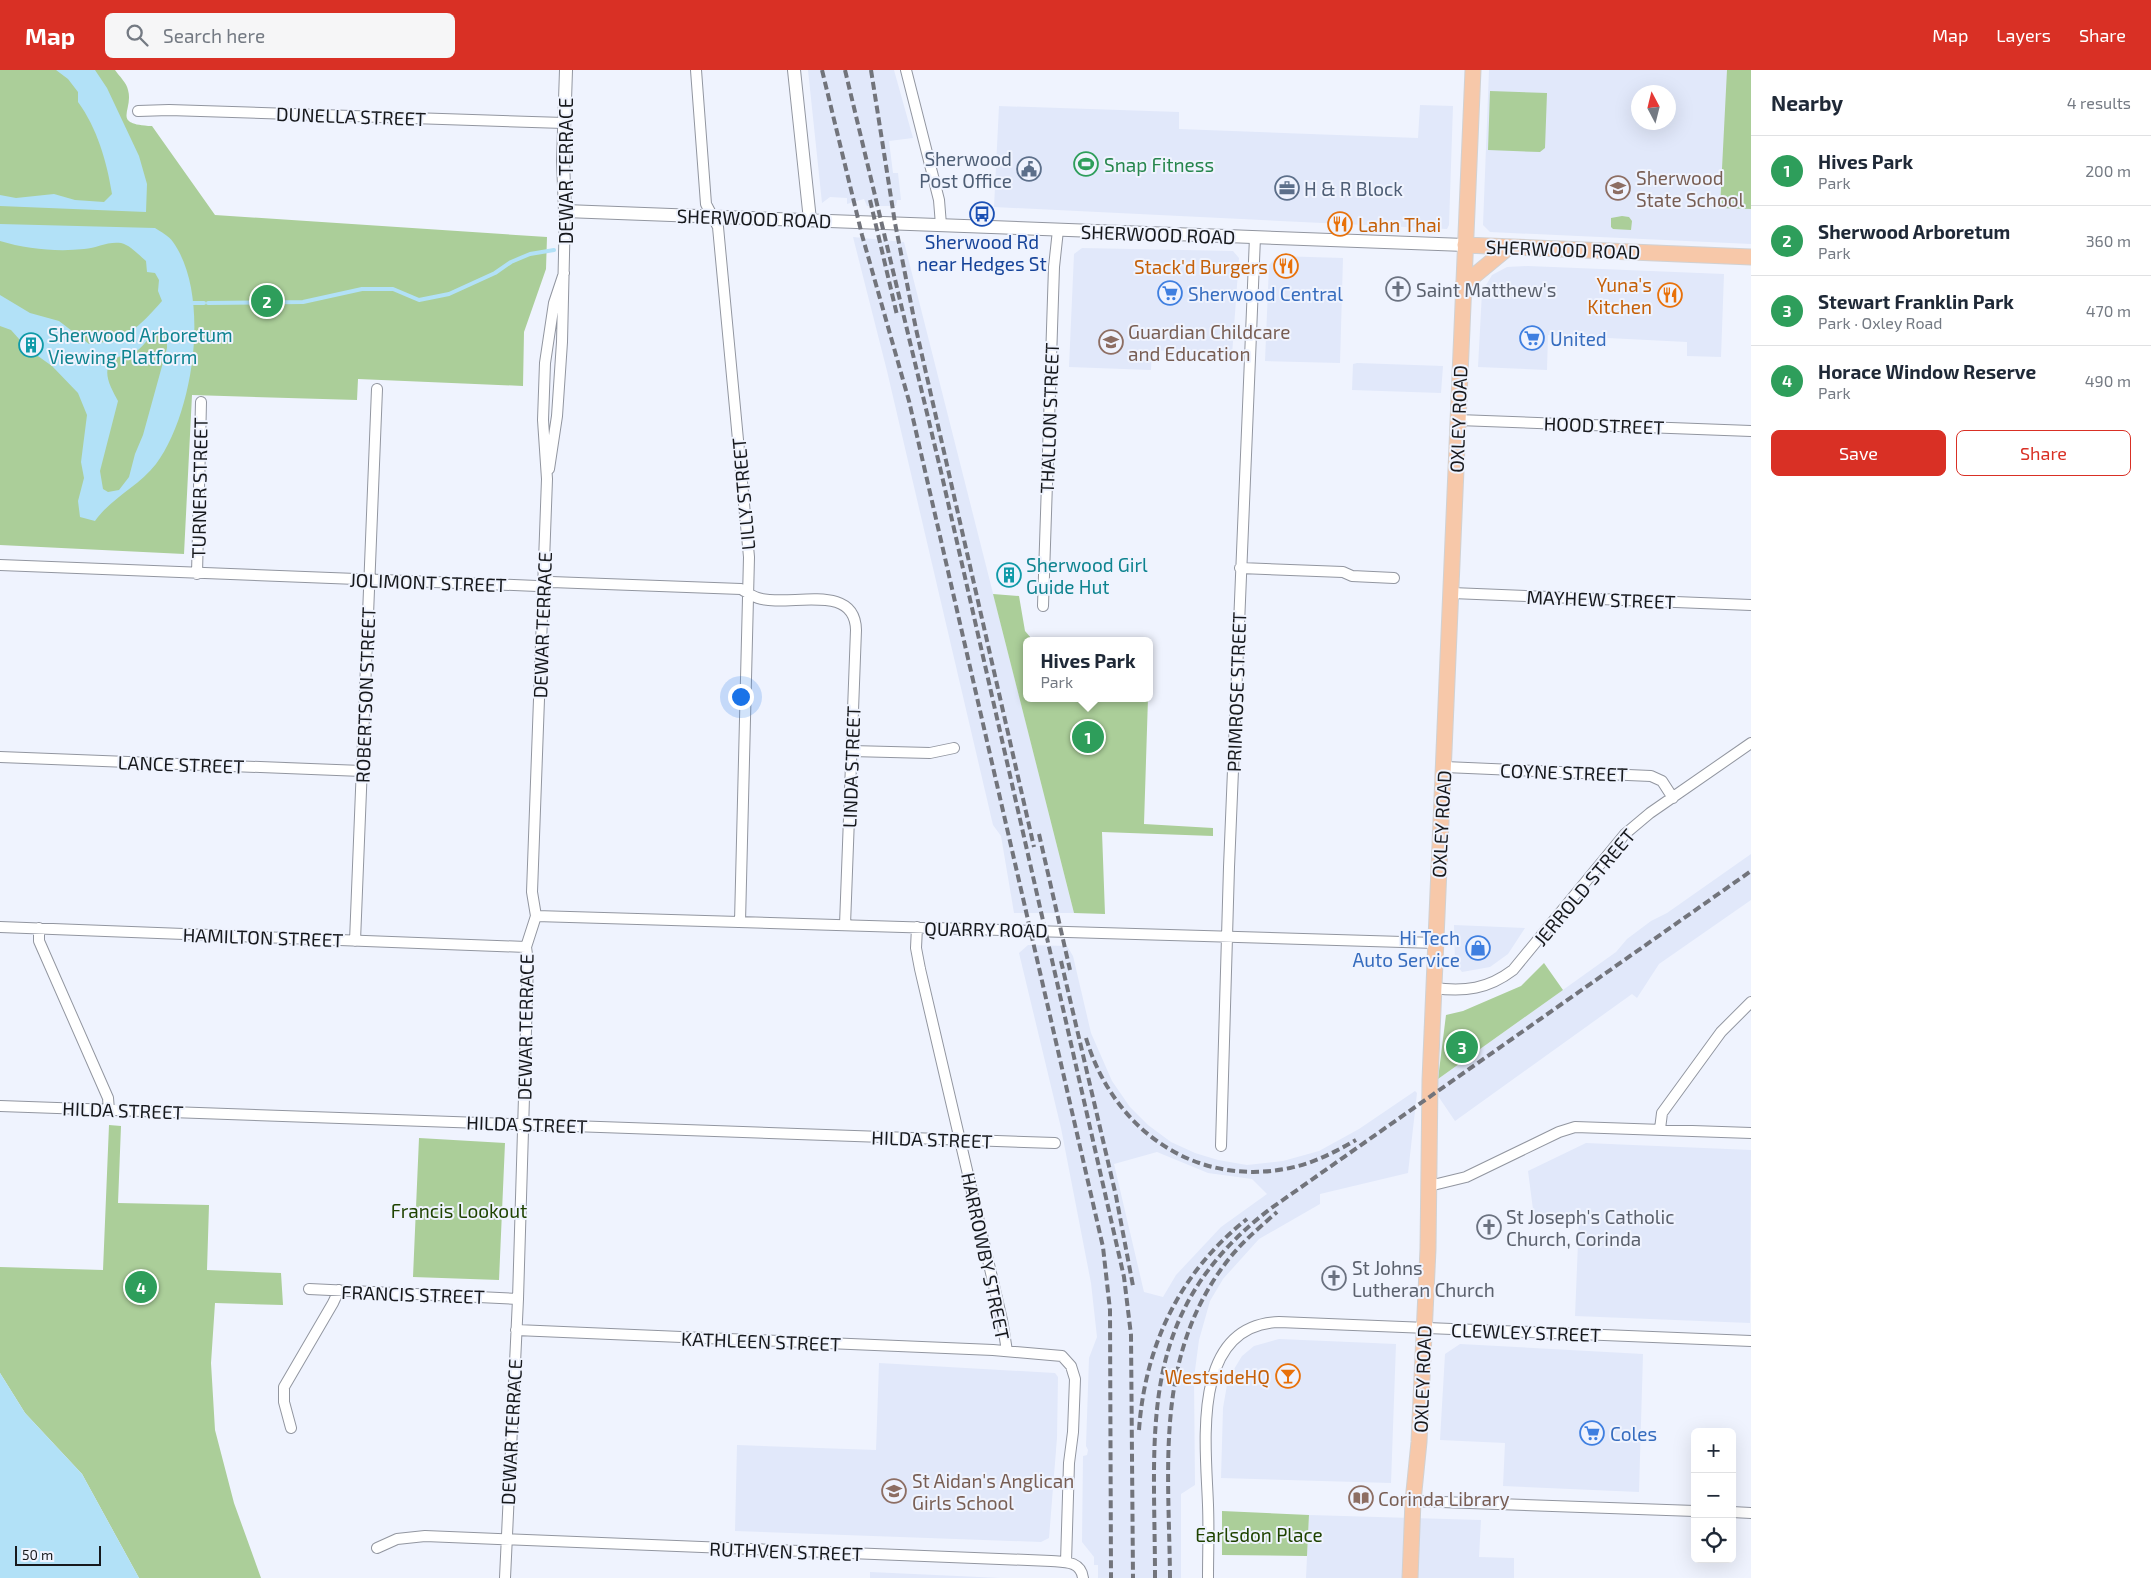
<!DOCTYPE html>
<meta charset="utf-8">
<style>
:root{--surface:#fff;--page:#f6f6f7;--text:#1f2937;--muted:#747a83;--line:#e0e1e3;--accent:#d93025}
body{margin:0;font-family:"Exo 2",sans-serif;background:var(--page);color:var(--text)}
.controls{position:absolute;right:15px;bottom:15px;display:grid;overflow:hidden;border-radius:8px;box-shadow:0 5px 20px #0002}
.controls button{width:45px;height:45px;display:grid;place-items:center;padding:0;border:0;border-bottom:1px solid var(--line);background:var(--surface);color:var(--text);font:25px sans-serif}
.compass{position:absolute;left:1631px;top:15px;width:45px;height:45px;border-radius:50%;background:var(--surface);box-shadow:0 5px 20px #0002;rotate:353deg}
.scale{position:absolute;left:15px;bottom:12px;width:86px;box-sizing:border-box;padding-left:5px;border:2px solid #17191d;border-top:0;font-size:14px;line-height:18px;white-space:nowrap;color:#17191d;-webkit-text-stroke:4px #eff3fe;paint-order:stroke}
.you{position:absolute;left:740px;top:626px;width:18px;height:18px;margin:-12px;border:4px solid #fff;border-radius:50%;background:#1a73e8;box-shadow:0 0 0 8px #1a73e833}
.badge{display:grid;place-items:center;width:32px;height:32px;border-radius:50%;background:var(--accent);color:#fff;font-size:16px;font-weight:700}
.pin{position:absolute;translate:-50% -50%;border:2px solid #fff;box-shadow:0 1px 5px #0006}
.popup{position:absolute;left:1023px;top:567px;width:130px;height:65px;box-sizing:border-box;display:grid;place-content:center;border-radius:8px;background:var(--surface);filter:drop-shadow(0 1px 4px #0005);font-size:16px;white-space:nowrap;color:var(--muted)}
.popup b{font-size:19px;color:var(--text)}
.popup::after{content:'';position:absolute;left:50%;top:100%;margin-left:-10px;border:10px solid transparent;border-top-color:var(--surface)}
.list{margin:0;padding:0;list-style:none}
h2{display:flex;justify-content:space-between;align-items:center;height:65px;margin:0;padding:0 20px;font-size:21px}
h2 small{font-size:16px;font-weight:400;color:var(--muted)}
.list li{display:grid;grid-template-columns:32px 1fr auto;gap:15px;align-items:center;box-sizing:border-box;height:70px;padding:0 20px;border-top:1px solid var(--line)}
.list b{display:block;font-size:19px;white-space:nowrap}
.list p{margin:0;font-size:16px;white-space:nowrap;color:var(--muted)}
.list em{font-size:16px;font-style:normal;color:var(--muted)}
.actions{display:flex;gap:10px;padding:15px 20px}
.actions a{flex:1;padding:11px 0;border:1px solid var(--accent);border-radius:8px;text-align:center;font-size:18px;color:var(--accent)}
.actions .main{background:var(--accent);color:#fff}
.icon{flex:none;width:28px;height:28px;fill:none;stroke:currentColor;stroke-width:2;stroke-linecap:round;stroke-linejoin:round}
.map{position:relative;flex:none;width:1751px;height:1508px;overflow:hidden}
header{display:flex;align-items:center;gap:30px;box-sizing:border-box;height:70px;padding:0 25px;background:var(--accent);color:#fff}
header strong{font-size:24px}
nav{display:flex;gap:28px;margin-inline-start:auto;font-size:18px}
.search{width:350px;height:45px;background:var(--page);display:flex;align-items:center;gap:12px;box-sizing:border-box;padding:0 18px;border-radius:8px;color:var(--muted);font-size:19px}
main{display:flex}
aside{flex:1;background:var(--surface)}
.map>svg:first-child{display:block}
.built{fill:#e1e8fa;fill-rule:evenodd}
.green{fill:#abce99}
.water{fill:#b2e1f7;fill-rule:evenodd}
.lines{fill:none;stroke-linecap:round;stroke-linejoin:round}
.stream{stroke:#b2e1f7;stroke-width:4}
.minor-casing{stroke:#9296a0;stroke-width:12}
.tertiary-casing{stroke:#9296a0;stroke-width:14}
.primary-casing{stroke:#d1d1d2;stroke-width:17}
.minor{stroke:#fff;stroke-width:10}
.tertiary{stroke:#fff;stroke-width:12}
.primary{stroke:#f7c8a9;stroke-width:15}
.rail{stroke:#72747b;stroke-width:4;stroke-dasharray:8 4;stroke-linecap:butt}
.labels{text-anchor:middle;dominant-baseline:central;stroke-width:4;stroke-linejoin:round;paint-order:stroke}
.street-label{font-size:19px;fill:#17191d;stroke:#eff3fe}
.service-label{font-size:19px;fill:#4e5e75;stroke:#eff3fe;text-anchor:end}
.leisure-label{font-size:19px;fill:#27864d;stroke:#eff3fe;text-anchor:start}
.education-label{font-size:19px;fill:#785e54;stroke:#eff3fe;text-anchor:start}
.food-label{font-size:19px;fill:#c56008;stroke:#eff3fe;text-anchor:end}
.transit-label{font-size:19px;fill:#164399;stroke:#eff3fe}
.worship-label{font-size:19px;fill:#5b616d;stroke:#eff3fe;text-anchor:start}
.shop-label{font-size:19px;fill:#366cbe;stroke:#eff3fe;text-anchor:start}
.culture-label{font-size:19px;fill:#0d838f;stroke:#eff3fe;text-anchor:start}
.park-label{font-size:19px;fill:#1f4300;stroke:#eff3fe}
</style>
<header>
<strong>Map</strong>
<div class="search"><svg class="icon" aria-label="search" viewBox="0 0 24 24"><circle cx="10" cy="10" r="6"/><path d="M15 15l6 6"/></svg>Search here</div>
<nav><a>Map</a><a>Layers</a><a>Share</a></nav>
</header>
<main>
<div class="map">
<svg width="1751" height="1508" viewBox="0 0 1751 1508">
<rect width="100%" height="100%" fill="#eff3fe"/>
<path class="built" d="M808,0H894L913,68L889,71L893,103H898L901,130H897L896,136H867L864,129L847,134V128L830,127L822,133Z
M1489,0H1751V174L1490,162L1483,155ZM1638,22H1668V52H1638Z
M1420,35L1453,36L1449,155L1447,159L994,137L999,36L1179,42V59L1418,68Z
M853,167L904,172L1074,843H1014L1001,766L993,755L887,301Z
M1082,178L1233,181L1239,188L1232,285L1152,280L1151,300L1069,297L1074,184Z
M1277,186L1343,188L1340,293L1265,291L1269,195Z
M1528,196L1724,204L1721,287L1687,286V272L1548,265L1547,300L1478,297L1482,222L1492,205L1507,197Z
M1357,293L1443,296L1441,323L1352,320L1353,294Z
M1751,784V830L1659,894L1637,928L1632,924L1455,1051L1438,1026V1009L1616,882L1627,869L1651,851L1667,843Z
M1454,855L1525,858L1508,884L1490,897L1462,902L1455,893Z
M1028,875L1067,876L1073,886L1091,963L1112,1011L1130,1037L1148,1055L1171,1072L1195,1083L1218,1090L1247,1095L1283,1091L1319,1081L1359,1059L1415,1021L1417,1023L1408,1103L1320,1124V1134L1259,1169L1223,1209L1210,1231L1199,1270L1194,1308L1195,1415L1181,1424V1508H1098V1495H1094V1487L1082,1472L1083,1386L1087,1385L1088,1380L1086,1376L1089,1288L1097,1267L1091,1213L1061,1058L1019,883ZM1157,1082L1208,1103L1252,1109L1267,1124L1221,1157L1176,1205L1163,1227L1144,1222L1114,1094Z
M1586,1073L1751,1080L1750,1253L1575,1246L1579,1149L1534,1147L1528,1101Z
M1279,1269L1396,1274L1391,1413L1221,1408L1223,1338L1228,1309L1242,1286L1254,1276Z
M1460,1274L1643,1284L1639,1422L1503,1416L1505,1373L1440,1370L1445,1284Z
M879,1293L1055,1303L1058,1307L1057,1368L1049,1468L1041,1472L735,1461L737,1375L876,1380Z
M1309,1445L1481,1450L1479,1487L1514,1488V1508H1306Z
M870,1502L1001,1508H870Z"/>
<path class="green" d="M0,0H115C119,6 127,13 128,20C134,41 110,54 152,56L215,145L547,167L546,199L524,262L523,316L358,309L357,330L192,325L184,484L0,475Z
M1727,0H1751V139L1720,138Z
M1490,21L1547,23L1545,78L1540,82L1488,80Z
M1622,146L1629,147L1632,151L1631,160L1613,159L1611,157V148Z
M993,524L1019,526L1025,561L1031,568H1047L1048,571H1027V628H1148L1144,754L1213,758V766L1102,762L1105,844L1074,843Z
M1544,893L1563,920L1438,1009L1446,945L1463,941L1521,916Z
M109,1055L121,1056L118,1133L209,1135L207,1200L281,1203L283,1235L215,1233L211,1293L215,1360L234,1433L261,1508H139L82,1404L25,1343L0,1303V1197L103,1200Z
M419,1068L505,1073L499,1210L413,1207Z
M1222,1441L1309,1445L1307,1486L1222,1485Z"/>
<path class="water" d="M56,0H95L107,18L139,86L147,114L146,142L0,136V125L16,128L54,124L75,130L104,132L112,124C107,92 97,58 78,32V22L68,9Z
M0,154L155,158C161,162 169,166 173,172C211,225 194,343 156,394C138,417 111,428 95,451L80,447L78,431L84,408L81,392L87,345L78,323L52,296L28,279L11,260L0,256V225L30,243L59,251L89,274C126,271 138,258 162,231L158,221L159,210L155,203L147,202L146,191C139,185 130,175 121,173C108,171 97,178 84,179C57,182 26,179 0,171ZM161,261L167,265V278L143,365L135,384L129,407L119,420L108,422L103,419L100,401L118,331C109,314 97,294 123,285C128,283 134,284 138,280C147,273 149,264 161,261Z
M0,1303L25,1343L82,1404L139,1508H0Z"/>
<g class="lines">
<path class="stream" d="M193,233H204
M208,233L303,232L362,219H393L419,230L449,224L495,203L511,192L530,184L554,180"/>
<g class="minor-casing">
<path id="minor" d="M696,0L706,134L718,157L749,487L740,852
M906,0L939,130L941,155
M138,41L169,40L564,53
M1458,350L1751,361
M549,399L557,346L562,272L565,141
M0,495L537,516L551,512L741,519C746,522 752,526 758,528C788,538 855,511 856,560L845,855
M1240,498L1343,502L1352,506L1394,508
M197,504L201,332
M1452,523L1751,535
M1043,536L1054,197L1058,160
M851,681L930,683L954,678
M0,687L362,701
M1445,697L1651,706L1662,711L1673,728
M536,846L1436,873
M0,857L526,877
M917,857L916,878L920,899L1002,1250L1007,1281
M39,858V871L108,1028L109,1040
M355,871L377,319
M1434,918C1465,922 1488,919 1513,900L1625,764L1650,743L1751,673
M0,1036L1055,1073
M1660,1059L1662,1043L1721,962L1751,932
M1221,1076L1229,797L1255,167
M1429,1116L1466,1107L1559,1062L1575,1057L1751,1063
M309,1219L518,1229
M516,1260L993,1280L1062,1286L1071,1296L1075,1309L1073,1362L1069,1393L1066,1492
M291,1358L284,1332V1317L333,1233L339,1220
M1413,1431L1695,1441
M1732,1442L1751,1443
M377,1478L397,1469L425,1466L1051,1491C1065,1492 1081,1491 1083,1508
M505,1508L518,1229L528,892L526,877L536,846L532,822L547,409L543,350L545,293L554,233L564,203
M1208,1508C1208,1484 1209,1460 1208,1435C1206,1375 1190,1255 1279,1252L1751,1271"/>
</g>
<g class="tertiary-casing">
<path id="tertiary" d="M566,0L563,91L565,141L1465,175
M794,0L810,150"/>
</g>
<g class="primary-casing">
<path id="primary" d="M1465,175L1751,187
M1463,215L1509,177
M1410,1508L1413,1431L1419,1372L1428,1179L1430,1010L1473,0"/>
</g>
<use href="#minor" class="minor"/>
<use href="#tertiary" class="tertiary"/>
<use href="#primary" class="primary"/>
<path class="rail" d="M822,0L862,165L909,331L1103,1177L1110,1240L1111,1508
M845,0L942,406L1124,1207L1131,1265L1133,1508
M871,0L895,153L916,259L1034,777
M870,130L897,245
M1039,764L1070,900
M1061,891L1116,1126L1133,1216
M1086,968C1113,1059 1194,1118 1290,1098C1314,1093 1335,1082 1356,1070
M1139,1360C1145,1275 1180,1202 1247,1149
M1155,1508C1155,1358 1135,1243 1270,1139L1751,801
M1170,1508C1169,1395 1154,1285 1228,1190C1242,1172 1260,1157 1277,1142"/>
</g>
<defs>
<g id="stadium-ring" transform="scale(1.25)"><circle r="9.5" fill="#eff3fe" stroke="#2e9e5b" stroke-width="1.5"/><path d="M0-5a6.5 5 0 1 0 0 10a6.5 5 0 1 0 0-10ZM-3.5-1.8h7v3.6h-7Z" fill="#2e9e5b"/></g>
<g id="civic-ring" transform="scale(1.25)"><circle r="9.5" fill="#eff3fe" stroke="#5c6f8a" stroke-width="1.5"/><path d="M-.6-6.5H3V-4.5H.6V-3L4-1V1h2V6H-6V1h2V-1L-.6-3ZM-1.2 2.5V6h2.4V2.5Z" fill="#5c6f8a"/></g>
<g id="office-ring" transform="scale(1.25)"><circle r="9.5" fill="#eff3fe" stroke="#5c6f8a" stroke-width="1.5"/><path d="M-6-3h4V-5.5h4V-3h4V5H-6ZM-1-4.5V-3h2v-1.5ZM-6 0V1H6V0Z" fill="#5c6f8a"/></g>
<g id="school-ring" transform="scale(1.25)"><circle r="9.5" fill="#eff3fe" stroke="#8d6e63" stroke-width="1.5"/><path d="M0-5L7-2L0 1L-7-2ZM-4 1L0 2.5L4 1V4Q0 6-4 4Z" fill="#8d6e63"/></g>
<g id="bus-ring" transform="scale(1.25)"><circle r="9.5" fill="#eff3fe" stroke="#1a4fb4" stroke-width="1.5"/><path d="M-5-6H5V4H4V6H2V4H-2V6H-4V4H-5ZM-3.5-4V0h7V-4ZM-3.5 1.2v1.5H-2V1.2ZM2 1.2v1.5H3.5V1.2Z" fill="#1a4fb4"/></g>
<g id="restaurant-ring" transform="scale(1.25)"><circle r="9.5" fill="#eff3fe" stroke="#e8710a" stroke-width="1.5"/><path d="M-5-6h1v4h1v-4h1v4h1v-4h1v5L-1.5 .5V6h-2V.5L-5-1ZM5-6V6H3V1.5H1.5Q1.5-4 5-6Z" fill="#e8710a"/></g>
<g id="church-ring" transform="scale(1.25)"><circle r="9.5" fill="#eff3fe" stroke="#6b7280" stroke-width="1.5"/><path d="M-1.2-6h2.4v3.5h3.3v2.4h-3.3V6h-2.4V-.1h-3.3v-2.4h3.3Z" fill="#6b7280"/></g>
<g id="supermarket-ring" transform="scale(1.25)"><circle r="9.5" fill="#eff3fe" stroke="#3f7fe0" stroke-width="1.5"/><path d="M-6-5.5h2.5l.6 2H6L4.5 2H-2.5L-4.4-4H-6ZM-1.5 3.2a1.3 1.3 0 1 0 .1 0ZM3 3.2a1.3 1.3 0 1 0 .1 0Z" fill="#3f7fe0"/></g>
<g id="building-ring" transform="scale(1.25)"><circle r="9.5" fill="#eff3fe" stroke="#0f9aa8" stroke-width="1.5"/><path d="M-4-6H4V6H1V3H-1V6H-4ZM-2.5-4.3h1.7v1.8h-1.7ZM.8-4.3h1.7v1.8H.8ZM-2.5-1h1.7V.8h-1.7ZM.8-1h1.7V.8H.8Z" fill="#0f9aa8"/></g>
<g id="shop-ring" transform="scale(1.25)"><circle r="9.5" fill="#eff3fe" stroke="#3f7fe0" stroke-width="1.5"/><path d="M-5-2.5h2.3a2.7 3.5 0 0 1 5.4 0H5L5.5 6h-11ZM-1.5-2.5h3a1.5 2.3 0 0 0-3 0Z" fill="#3f7fe0"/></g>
<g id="bar-ring" transform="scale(1.25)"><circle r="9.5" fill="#eff3fe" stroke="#e8710a" stroke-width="1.5"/><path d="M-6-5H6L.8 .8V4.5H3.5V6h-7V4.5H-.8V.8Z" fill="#e8710a"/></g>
<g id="library-ring" transform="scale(1.25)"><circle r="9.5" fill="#eff3fe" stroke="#8d6e63" stroke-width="1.5"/><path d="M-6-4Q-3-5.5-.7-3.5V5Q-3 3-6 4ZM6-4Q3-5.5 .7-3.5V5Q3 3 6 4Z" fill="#8d6e63"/></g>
</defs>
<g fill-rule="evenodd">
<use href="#stadium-ring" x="1086" y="94"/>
<use href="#civic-ring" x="1029" y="99"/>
<use href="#office-ring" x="1287" y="118"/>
<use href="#school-ring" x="1618" y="118"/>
<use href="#bus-ring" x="982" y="144"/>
<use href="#restaurant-ring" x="1340" y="154"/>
<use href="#restaurant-ring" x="1286" y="196"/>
<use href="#church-ring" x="1398" y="219"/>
<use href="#supermarket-ring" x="1170" y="223"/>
<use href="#restaurant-ring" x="1670" y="225"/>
<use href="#supermarket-ring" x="1532" y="268"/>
<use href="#school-ring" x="1111" y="272"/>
<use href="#building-ring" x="31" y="275"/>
<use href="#building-ring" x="1009" y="505"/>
<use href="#shop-ring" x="1478" y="878"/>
<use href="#church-ring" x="1489" y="1157"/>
<use href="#church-ring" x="1334" y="1208"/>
<use href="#bar-ring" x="1288" y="1306"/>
<use href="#supermarket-ring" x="1592" y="1363"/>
<use href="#school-ring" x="894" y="1421"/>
<use href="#library-ring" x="1361" y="1428"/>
</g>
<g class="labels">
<g class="street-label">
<text transform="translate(351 46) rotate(2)">DUNELLA STREET</text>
<text transform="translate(565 101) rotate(-90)">DEWAR TERRACE</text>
<text transform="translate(754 148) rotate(2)">SHERWOOD ROAD</text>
<text transform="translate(1158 164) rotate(2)">SHERWOOD ROAD</text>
<text transform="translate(1563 179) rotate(2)">SHERWOOD ROAD</text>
<text transform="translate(1049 348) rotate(-88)">THALLON STREET</text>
<text transform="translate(1458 349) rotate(-88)">OXLEY ROAD</text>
<text transform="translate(1604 355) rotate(2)">HOOD STREET</text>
<text transform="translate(199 418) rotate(-89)">TURNER STREET</text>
<text transform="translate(743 424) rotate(-95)">LILLY STREET</text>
<text transform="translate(428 512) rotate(2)">JOLIMONT STREET</text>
<text transform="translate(1601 529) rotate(2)">MAYHEW STREET</text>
<text transform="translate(542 555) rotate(-88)">DEWAR TERRACE</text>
<text transform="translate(1236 622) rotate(-88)">PRIMROSE STREET</text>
<text transform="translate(365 625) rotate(-88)">ROBERTSON STREET</text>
<text transform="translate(181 694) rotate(2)">LANCE STREET</text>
<text transform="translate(851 697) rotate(-88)">LINDA STREET</text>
<text transform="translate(1564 702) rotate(2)">COYNE STREET</text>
<text transform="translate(1441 754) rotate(-87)">OXLEY ROAD</text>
<text transform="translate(1584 817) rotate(-50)">JERROLD STREET</text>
<text transform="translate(986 859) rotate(1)">QUARRY ROAD</text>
<text transform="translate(263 867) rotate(2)">HAMILTON STREET</text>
<text transform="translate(525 957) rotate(-89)">DEWAR TERRACE</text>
<text transform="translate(123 1040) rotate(2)">HILDA STREET</text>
<text transform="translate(527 1054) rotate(2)">HILDA STREET</text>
<text transform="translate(932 1069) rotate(2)">HILDA STREET</text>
<text transform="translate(986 1186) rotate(78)">HARROWBY STREET</text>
<text transform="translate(413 1224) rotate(2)">FRANCIS STREET</text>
<text transform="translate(1526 1262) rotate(2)">CLEWLEY STREET</text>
<text transform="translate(761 1271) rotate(2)">KATHLEEN STREET</text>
<text transform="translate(1422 1309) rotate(-88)">OXLEY ROAD</text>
<text transform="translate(511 1362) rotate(-87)">DEWAR TERRACE</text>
<text transform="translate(786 1481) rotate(2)">RUTHVEN STREET</text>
</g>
<g class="service-label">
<text x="1012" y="88">Sherwood<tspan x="1012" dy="22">Post Office</tspan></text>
<text x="1304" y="118" text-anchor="start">H &amp; R Block</text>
</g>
<g class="leisure-label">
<text x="1104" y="94">Snap Fitness</text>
</g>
<g class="education-label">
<text x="1636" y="107">Sherwood<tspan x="1636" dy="22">State School</tspan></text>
<text x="1128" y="261">Guardian Childcare<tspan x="1128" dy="22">and Education</tspan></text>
<text x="912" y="1410">St Aidan's Anglican<tspan x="912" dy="22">Girls School</tspan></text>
<text x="1378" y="1428">Corinda Library</text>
</g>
<g class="food-label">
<text x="1358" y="154" text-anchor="start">Lahn Thai</text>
<text x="1268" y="196">Stack'd Burgers</text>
<text x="1652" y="214">Yuna's<tspan x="1652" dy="22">Kitchen</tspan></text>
<text x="1270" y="1306">WestsideHQ</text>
</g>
<g class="transit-label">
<text x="982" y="171">Sherwood Rd<tspan x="982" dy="22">near Hedges St</tspan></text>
</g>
<g class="worship-label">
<text x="1416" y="219">Saint Matthew's</text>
<text x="1506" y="1146">St Joseph's Catholic<tspan x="1506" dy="22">Church, Corinda</tspan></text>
<text x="1352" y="1197">St Johns<tspan x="1352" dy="22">Lutheran Church</tspan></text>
</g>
<g class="shop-label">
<text x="1188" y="223">Sherwood Central</text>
<text x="1550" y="268">United</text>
<text x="1460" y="867" text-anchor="end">Hi Tech<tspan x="1460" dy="22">Auto Service</tspan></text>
<text x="1610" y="1363">Coles</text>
</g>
<g class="culture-label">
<text x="48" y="264">Sherwood Arboretum<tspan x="48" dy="22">Viewing Platform</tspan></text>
<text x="1026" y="494">Sherwood Girl<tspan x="1026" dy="22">Guide Hut</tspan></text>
</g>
<g class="park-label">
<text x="459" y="1140">Francis Lookout</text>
<text x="1259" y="1464">Earlsdon Place</text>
</g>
</g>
</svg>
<div class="controls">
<button>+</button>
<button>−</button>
<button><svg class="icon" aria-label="locate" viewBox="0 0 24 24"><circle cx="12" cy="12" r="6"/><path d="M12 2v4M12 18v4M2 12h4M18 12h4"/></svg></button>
</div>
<svg class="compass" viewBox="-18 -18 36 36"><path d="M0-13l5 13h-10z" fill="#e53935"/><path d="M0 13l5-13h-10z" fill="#747a83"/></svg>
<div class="scale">50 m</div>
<div class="you"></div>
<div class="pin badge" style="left:1088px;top:667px;background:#2e9e5b">1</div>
<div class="popup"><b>Hives Park</b>Park</div>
<div class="pin badge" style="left:267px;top:231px;background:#2e9e5b">2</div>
<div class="pin badge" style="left:1462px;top:977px;background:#2e9e5b">3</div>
<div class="pin badge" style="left:141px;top:1217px;background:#2e9e5b">4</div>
</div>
<aside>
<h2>Nearby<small>4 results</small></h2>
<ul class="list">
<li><span class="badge" style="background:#2e9e5b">1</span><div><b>Hives Park</b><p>Park</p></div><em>200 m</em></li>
<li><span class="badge" style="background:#2e9e5b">2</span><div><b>Sherwood Arboretum</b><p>Park</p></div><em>360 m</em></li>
<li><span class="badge" style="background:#2e9e5b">3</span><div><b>Stewart Franklin Park</b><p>Park · Oxley Road</p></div><em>470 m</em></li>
<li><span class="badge" style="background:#2e9e5b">4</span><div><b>Horace Window Reserve</b><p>Park</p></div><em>490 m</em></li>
</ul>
<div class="actions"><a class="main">Save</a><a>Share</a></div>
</aside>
</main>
